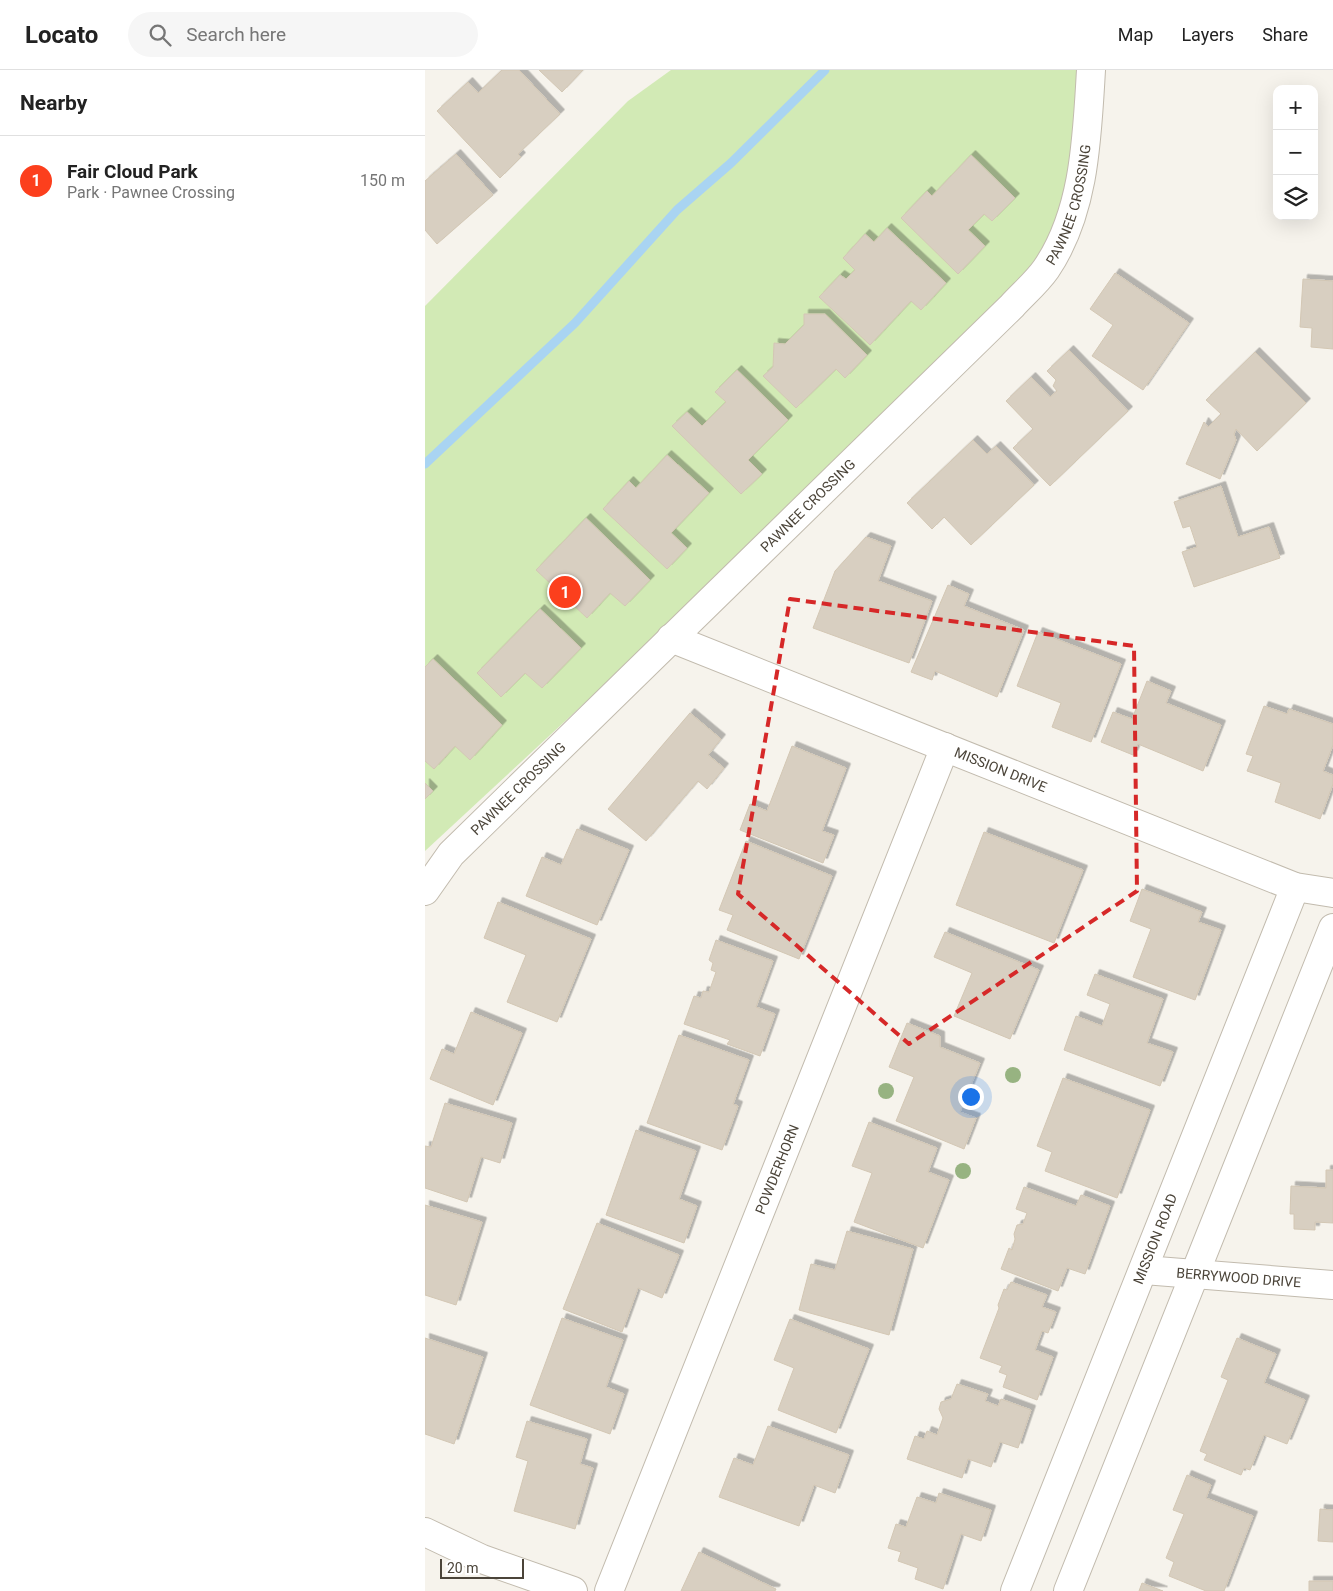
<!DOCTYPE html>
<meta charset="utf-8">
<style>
:root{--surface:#fff;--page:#f6f6f6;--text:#222;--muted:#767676;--line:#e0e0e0;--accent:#fc3f1d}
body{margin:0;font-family:Roboto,sans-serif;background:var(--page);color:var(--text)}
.controls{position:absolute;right:15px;top:15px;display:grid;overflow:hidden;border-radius:10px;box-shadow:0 5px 20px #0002}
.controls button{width:45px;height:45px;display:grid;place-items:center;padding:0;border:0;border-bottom:1px solid var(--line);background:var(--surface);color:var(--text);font:25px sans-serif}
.scale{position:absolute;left:15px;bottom:12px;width:84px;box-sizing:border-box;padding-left:5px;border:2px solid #4b4439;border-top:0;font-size:14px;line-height:18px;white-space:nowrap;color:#4b4439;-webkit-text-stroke:4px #fff;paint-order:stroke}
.you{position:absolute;left:545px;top:1026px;width:18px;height:18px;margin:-12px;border:4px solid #fff;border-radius:50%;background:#1a73e8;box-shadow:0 0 0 8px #1a73e833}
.badge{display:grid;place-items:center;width:32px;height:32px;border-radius:50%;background:var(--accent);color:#fff;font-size:16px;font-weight:700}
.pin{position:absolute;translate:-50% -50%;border:2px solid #fff;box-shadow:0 1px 5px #0006}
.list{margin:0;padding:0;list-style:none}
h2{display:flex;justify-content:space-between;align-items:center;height:65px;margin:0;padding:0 20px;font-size:21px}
h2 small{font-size:16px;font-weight:400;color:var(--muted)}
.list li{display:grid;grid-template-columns:32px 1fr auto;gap:15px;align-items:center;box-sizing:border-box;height:90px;padding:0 20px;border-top:1px solid var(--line)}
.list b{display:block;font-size:19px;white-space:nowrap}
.list p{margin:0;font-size:16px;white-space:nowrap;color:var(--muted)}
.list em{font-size:16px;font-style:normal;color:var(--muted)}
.icon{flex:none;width:28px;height:28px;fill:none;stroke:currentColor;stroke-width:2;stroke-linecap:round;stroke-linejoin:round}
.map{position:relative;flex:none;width:908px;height:1521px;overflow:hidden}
header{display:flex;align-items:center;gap:30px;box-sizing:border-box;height:70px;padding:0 25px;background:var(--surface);border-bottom:1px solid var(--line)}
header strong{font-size:24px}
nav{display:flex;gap:28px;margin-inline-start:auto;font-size:18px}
.search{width:350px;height:45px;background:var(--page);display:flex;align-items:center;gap:12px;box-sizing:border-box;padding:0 18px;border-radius:28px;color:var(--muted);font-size:19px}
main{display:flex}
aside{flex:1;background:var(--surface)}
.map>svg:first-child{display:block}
.green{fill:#d2eab5}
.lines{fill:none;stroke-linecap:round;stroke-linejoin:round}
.stream{stroke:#a9d4f2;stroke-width:9}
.building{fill:#d8cfc1;stroke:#d3c7b4;filter:url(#shadow)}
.minor-casing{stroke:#c2bbae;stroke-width:30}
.minor{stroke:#fff;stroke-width:28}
.tree{fill:#97b381}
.marked{fill:none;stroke:#d62828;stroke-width:4;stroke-dasharray:10 6;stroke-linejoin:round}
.labels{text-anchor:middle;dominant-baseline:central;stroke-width:5;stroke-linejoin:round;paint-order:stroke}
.street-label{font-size:14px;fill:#4b4439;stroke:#fff}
</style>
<header>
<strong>Locato</strong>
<div class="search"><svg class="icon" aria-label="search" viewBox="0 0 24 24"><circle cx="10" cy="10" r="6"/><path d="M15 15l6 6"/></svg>Search here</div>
<nav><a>Map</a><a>Layers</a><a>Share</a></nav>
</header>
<main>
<aside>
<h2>Nearby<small></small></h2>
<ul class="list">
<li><span class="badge">1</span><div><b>Fair Cloud Park</b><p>Park · Pawnee Crossing</p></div><em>150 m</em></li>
</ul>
</aside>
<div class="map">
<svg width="908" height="1521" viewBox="0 0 908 1521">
<defs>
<filter id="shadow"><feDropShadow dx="4.5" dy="-4.5" stdDeviation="0" flood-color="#0004"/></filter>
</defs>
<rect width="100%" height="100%" fill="#f6f3ec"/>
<path class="green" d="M246,0H660L638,169L560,262L0,781V236L203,31Z"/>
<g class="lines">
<path class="stream" d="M0,394L150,253L252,140L306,93L400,0"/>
</g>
<path class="building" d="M77,0H94L135,44L93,84L96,87L75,108L12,41L43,12L53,23Z
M114,0H158L137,22Z
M31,84L68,125L12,174L0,160V111Z
M546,85L590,128L567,151L559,144L543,160L560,176L533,204L476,148L502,121L507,126Z
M462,158L521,213L496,240L486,231L445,275L394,227L415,205L421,209L430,200L418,188L440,164L449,172Z
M690,203L764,253L718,320L667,286L688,255L665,239Z
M878,209L908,211V279L886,277L887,258L875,257Z
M379,244H400L442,285L420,308L411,299L371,338L338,306L348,297L349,273L360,274L379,255Z
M644,280L703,341L625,416L588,378L608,359L581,331L606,307L625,327L632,321L628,316L631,310L622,301Z
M830,282L881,333L832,381L811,359L809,364L811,370L795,409L761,394L779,352L783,357L796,344L781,330Z
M312,300L363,350L323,390L337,404L316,424L247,356L262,342L277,356L301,332L290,322Z
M548,370L562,384L571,376L609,415L546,475L519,447L507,459L482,433Z
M242,385L284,423L246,463L262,478L242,499L178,439L204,411L211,418Z
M796,416L813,467L844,457L855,488L769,517L757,482L772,477L765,456L758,458L749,432Z
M161,448L225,510L200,536L185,523L162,548L111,500Z
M441,467L466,476L453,511L507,531L484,593L388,558L410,501Z
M523,515L544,524L539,536L599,560L572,627L510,601L507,610L486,602Z
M115,539L156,578L117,618L100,603L76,627L52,603Z
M613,562L696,594L666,672L627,657L636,633L592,616Z
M8,589L77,655L45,690L30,676L9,699L0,691V597Z
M722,611L746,621L741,633L796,655L778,701L713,674L708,685L676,672L688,642L707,649Z
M839,636L862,644L864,639L908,654V675L898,701L908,705V714L895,749L850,732L856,713L822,701L828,686L821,684Z
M265,643L296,669L283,685L299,698L282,719L273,711L221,771L183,739Z
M367,676L421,698L397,761L409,765L398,793L315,760L325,734L342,741Z
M0,713L8,721L0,729Z
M152,759L204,780L172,855L101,826L117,787L136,795Z
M559,762L658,800L629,873L531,835Z
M321,771L407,806L374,889L302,860L308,845L294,840Z
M717,819L777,842L773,852L796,860L770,930L708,907L726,859L705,851Z
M73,832L166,869L132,952L82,932L101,885L59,868Z
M520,862L614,900L585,969L529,946L547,903L509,887Z
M291,870L348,891L331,937L350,944L335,986L302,974L305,970L259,954L269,926L276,928L278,921L284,922L291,902L286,900L288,893L284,890Z
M670,904L738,929L722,973L748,982L735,1016L639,980L651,946L677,956L685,934L662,925Z
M46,942L97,963L68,1035L5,1009L17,979L29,984Z
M482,953L515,966V977L555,993L535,1042L551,1048L539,1079L471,1051L489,1007L464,997Z
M254,965L324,990L308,1034L313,1036L297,1080L222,1053Z
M638,1008L725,1040L692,1128L620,1101L627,1082L612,1076Z
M20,1033L87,1053L75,1093L56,1087L42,1132L0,1118V1076L6,1077Z
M444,1052L512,1078L503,1102L524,1110L498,1178L429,1152L447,1103L427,1096Z
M211,1060L271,1081L254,1129L272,1136L259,1173L181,1145Z
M901,1100H908V1153L890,1152V1160L869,1159V1144H865L866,1116L901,1118Z
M599,1117L651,1136L656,1125L685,1136L660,1204L642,1198L633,1221L576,1199L584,1178L587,1180L590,1169L589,1164L592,1155L598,1154L602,1143L591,1139Z
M0,1135L57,1152L31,1235L0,1225Z
M172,1153L254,1185L237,1228L213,1218L197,1262L138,1239Z
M422,1161L488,1179L464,1265L374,1240L386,1194L410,1200Z
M586,1212L622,1225L617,1237L631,1242L623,1263L617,1261L610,1280L628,1287L612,1330L578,1317L582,1305L574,1302L577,1296L555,1288L574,1238L573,1235L579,1219L582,1220Z
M137,1248L198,1270L181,1317L199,1324L185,1364L105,1335Z
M365,1249L444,1279L411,1363L353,1340L369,1298L349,1290Z
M0,1268L58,1287L29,1374L0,1364Z
M812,1268L851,1284L839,1313L880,1330L862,1374L839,1365L825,1400L819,1398L816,1405L779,1390L782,1384L775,1381L803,1310L796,1307Z
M532,1314L563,1324L560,1331L573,1336L576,1329L606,1340L593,1378L575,1372L566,1397L543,1389L537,1408L482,1389L490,1366L499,1369L502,1361L512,1365L518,1348L514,1339L516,1332L526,1329Z
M102,1351L162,1369L155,1394L168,1398L150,1459L89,1441L103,1391L91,1387Z
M343,1356L424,1385L410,1423L389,1415L374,1456L294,1427L309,1388L328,1395Z
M762,1405L786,1415L781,1428L828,1446L799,1521H781L744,1506L749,1492L741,1488L759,1444L748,1440Z
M514,1423L566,1440L556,1471L536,1464L518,1519L490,1509L493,1498L473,1491L476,1482L463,1478L471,1454L481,1457L492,1427L511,1433Z
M895,1439L908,1440V1472L893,1471Z
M274,1482L351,1519L350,1521H256Z
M884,1511H908V1521H884Z
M717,1513L738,1521H714Z"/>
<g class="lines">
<g class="minor-casing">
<g id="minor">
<path id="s1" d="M246,568L870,817L908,823"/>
<path id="s2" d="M0,821L26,784L587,236C598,224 612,212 621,199C660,142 662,67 666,0"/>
<path id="s3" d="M719,1200L908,1215"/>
<path d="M0,1462L57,1489L148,1521"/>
<path id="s4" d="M184,1521L520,677"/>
<path id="s5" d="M590,1521L870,817"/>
<path d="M643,1521L908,858"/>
</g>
</g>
<use href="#minor" class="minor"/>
</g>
<g class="tree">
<circle cx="588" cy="1005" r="8"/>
<circle cx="461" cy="1021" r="8"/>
<circle cx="538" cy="1101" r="8"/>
</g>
<path class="marked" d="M365,529L709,576L712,821L484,974L313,824Z"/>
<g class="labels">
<g class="street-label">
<text stroke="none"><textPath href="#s2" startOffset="949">PAWNEE CROSSING</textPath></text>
<text stroke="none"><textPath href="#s2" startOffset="544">PAWNEE CROSSING</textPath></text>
<text stroke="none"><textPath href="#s1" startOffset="355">MISSION DRIVE</textPath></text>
<text stroke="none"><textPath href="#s2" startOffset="139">PAWNEE CROSSING</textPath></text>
<text stroke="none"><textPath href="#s4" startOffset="454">POWDERHORN</textPath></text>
<text stroke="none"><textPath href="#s5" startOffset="379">MISSION ROAD</textPath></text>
<text stroke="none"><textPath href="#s3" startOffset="95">BERRYWOOD DRIVE</textPath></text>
</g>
</g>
</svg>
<div class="controls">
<button>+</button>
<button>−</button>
<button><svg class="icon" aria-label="layers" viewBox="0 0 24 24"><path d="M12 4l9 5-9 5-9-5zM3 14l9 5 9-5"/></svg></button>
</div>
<div class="scale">20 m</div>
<div class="you"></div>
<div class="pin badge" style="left:140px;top:522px">1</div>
</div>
</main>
